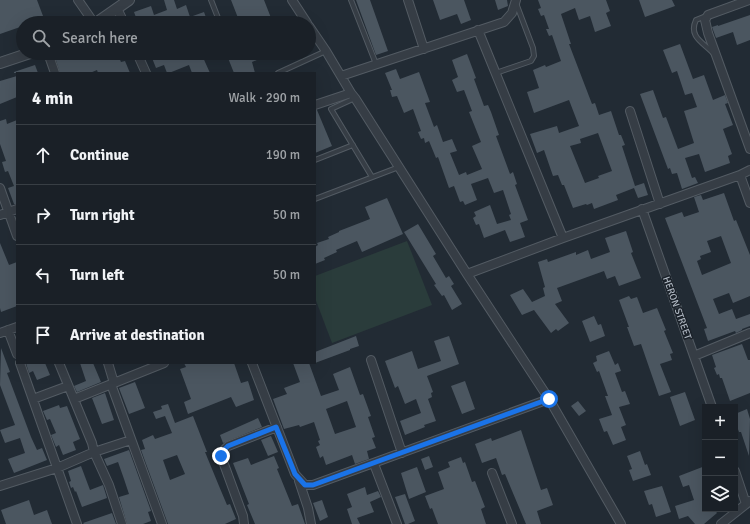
<!DOCTYPE html>
<meta charset="utf-8">
<style>
:root{--surface:#1a2027;--page:#23282f;--text:#f1f3f6;--muted:#9fa3a7;--line:#383e44}
body{margin:0;font-family:Signika,sans-serif;background:var(--page);color:var(--text)}
.controls{position:absolute;right:12px;bottom:12px;display:grid;overflow:hidden;border-radius:0px;box-shadow:0 4px 16px #0002}
.controls button{width:36px;height:36px;display:grid;place-items:center;padding:0;border:0;border-bottom:1px solid var(--line);background:var(--surface);color:var(--text);font:20px sans-serif}
.stop{position:absolute;width:12px;height:12px;margin:-9px;border:3px solid #1a73e8;border-radius:50%;background:#fff}
.stop.end{background:#1a73e8;border-color:#fff;box-shadow:0 1px 4px #0008}
.list{margin:0;padding:0;list-style:none}
h2{display:flex;justify-content:space-between;align-items:center;height:52px;margin:0;padding:0 16px;font-size:17px}
h2 small{font-size:13px;font-weight:400;color:var(--muted)}
.list li{display:grid;grid-template-columns:26px 1fr auto;gap:12px;align-items:center;box-sizing:border-box;height:60px;padding:0 16px;border-top:1px solid var(--line)}
.list b{display:block;font-size:15px;white-space:nowrap}
.list em{font-size:13px;font-style:normal;color:var(--muted)}
.icon{flex:none;width:22px;height:22px;fill:none;stroke:currentColor;stroke-width:2;stroke-linecap:round;stroke-linejoin:round}
.map{position:relative;flex:none;width:750px;height:524px;overflow:hidden}
.search{position:absolute;background:var(--surface);box-shadow:0 4px 16px #0002;left:16px;top:16px;width:300px;height:44px;display:flex;align-items:center;gap:10px;box-sizing:border-box;padding:0 14px;border-radius:22px;color:var(--muted);font-size:15px}
.panel{position:absolute;background:var(--surface);box-shadow:0 4px 16px #0002;left:16px;top:72px;width:300px;height:292px;border-radius:0px}
.map>svg:first-child{display:block}
.green{fill:#2a3c3b}
.building{fill:#4b5660;fill-rule:evenodd}
.lines{fill:none;stroke-linecap:round;stroke-linejoin:round}
.service-casing{stroke:#535b63;stroke-width:6}
.minor-casing{stroke:#535b63;stroke-width:10}
.tertiary-casing{stroke:#535b63;stroke-width:12}
.service{stroke:#363d45;stroke-width:4}
.minor{stroke:#363d45;stroke-width:8}
.tertiary{stroke:#363d45;stroke-width:10}
.route{stroke:#1a73e8;stroke-width:5}
.labels{text-anchor:middle;dominant-baseline:central;stroke-width:3;stroke-linejoin:round;paint-order:stroke}
.street-label{font-size:10px;fill:#b0b8c2;stroke:#1b222a}
</style>
<div class="map">
<svg width="750" height="524" viewBox="0 0 750 524">
<rect width="100%" height="100%" fill="#222b34"/>
<path class="green" d="M407,241L432,305L332,343L315,298V276Z"/>
<path class="building" d="M0,0H37L43,16L29,21V23H23V26L0,34Z
M164,0H174L177,9L186,5L190,17L204,12L208,23H138L134,12L151,6L154,15L167,10Z
M231,0H264L273,23H240Z
M356,0H370L388,51L376,55Z
M433,0H464L471,20L461,24L457,14L440,20Z
M495,0H507L508,6L498,10Z
M538,0H606L610,11L606,13L611,26L595,32L590,16L579,20L575,8L561,14L571,44H569L592,104L595,103L599,115L611,111L619,135H621L625,145L622,146L635,186L644,183L648,195L638,198L634,188L616,195L618,200L594,209L592,203L587,205L586,204L573,208L564,185H562L558,175L553,176L544,150L537,153L530,134L557,126L559,133L579,126L569,100L534,113L527,92L539,88L533,70L545,65L546,67L561,61L552,35L549,36L546,29H549L544,15L541,16L538,9L541,8ZM598,133L612,171L598,176L599,178L585,183L570,146L581,143L580,139Z
M639,0H672L675,6L645,17Z
M750,15V40L737,45L733,32L716,38L712,27L718,25V26Z
M680,44L693,79L704,75L713,100L725,95L728,103L725,104L733,125L723,129L732,154L728,156L730,163L705,172L699,154L685,158L692,178L695,177L698,183L682,189L677,173L672,174L670,168L668,169L640,94L653,90L663,118L666,117L678,149L694,143L684,111L697,107L692,93L685,95L677,71L672,73L663,50Z
M56,53H117L121,62L125,61L130,73H98L97,70L90,73H60L54,54Z
M166,53H201L210,73H192L189,65L169,73H167L164,65L156,68L152,58Z
M226,53H273L252,62L255,73H234Z
M467,54L476,78L474,79L484,106L488,105L491,112L499,135L496,136L510,174L513,172L517,184L515,185L528,220L520,223L525,237L510,242L505,230L484,238L479,224L476,225L473,218L476,216L474,212L490,205L497,224L511,220L509,215L511,214L503,190L494,193L488,178L471,184L477,200L465,205L463,201L460,202L454,186L449,188L438,157L436,158L429,141L425,143L424,138L421,139L418,132L421,131L413,109L404,113L397,96L392,97L390,90H392L385,73L396,69L400,79L419,72L430,102L425,103L434,127L437,125L443,142L452,139L457,151L450,153L459,175L466,172L467,175L482,169L472,146L481,142L469,112L472,111L464,90L457,92L452,80L458,77L452,60Z
M35,65L38,73H14V72Z
M17,76V97L0,104V81Z
M315,110H317L332,146L315,153Z
M6,119L7,124L17,120V204H14L8,188L14,186L8,171L5,172L2,162L6,161L0,144V121Z
M724,193L734,221L736,220L750,255V296L733,303L729,293L713,299L719,314L732,309L736,319L750,314V326L742,329V330L736,333L735,331L708,341L704,329L707,328L665,218L682,212L684,217L699,212L694,197L701,195L703,200ZM721,236L731,263L702,275L697,261L701,259L700,256L711,252L707,241Z
M387,198L403,234L362,252L357,241L336,250L337,252L324,258L325,260L315,264V247L318,245L317,243L329,239L328,237L339,232V231L370,219L365,207Z
M418,224L436,254L433,256L446,278L449,276L454,284L451,286L462,304L452,310L444,295L442,296L434,285L436,284L404,232Z
M626,231L633,252L631,253L641,278L619,286L615,276L607,279L604,271L557,288L562,301L555,304L569,323L558,331L556,329L551,333L534,310L522,315L510,295L523,289L532,302L545,296L543,288L545,287L538,262L547,259L548,262L576,252V255L588,250L591,259L610,252L605,238Z
M0,243L9,265L17,262V306L1,312L0,308Z
M629,296L631,299L637,297L643,313L657,308L666,330L664,331L673,353L670,354L672,360L660,364L671,392L659,396L641,344L634,346L627,327H629L619,300Z
M594,316L598,325L601,324L605,336L590,342L582,321Z
M356,336L359,346L350,349V350L315,363V352Z
M449,336L459,364L427,376L433,392L431,393L432,397L428,399L436,421L424,425L425,427L405,435L400,421L421,413L416,399L405,404L398,386L395,388L385,361L412,351L418,369L441,361L434,341Z
M742,344L748,360H750V393L730,401L722,378H720L719,374L717,375L714,368L716,367L712,355Z
M1,348L10,372L7,373L31,437L37,450L42,448L47,460L14,473L8,459L25,453L20,438L5,443L0,430L15,425L0,385Z
M609,351L615,365L618,363L621,371L615,373L622,392L625,391L630,404L619,407L626,425L621,427L626,440L613,445L607,431L604,432L599,419L612,415L605,396H608L599,371L597,372L593,363L597,361L596,356Z
M26,363H45L50,375L37,380L33,371L29,373Z
M80,363H93L101,382L77,392L74,386L86,381Z
M184,363H234L241,383L248,381L254,400L236,407L231,397L188,414L184,402L191,399L180,369L186,367Z
M293,363H309L321,396L339,390L333,374L350,367L360,395L363,394L371,416L368,417L375,437L372,438L376,448L367,451L369,459L355,464L352,455L326,465L323,456L320,458L316,447L320,445L318,441L320,440L314,422L300,427L299,425L284,429L273,399L287,394L284,388L300,382ZM347,401L356,427L335,434L326,409Z
M465,381L475,409L462,414L451,386Z
M135,382L145,408L129,414L119,388Z
M685,392L695,420L680,426L670,397Z
M105,393L114,420L102,424L92,398Z
M578,401L586,411L579,416L571,406Z
M168,404L175,423L193,416L207,452H205L219,486L227,505L230,504L236,519L225,524H168L141,450L145,449L142,440L153,435L155,439L172,433L165,416L156,419L153,412L162,409L161,406ZM177,455L185,474L170,480L163,460Z
M59,405L60,408L67,406L80,439L73,442L76,450L63,455L59,445L56,447L51,435L56,433L50,419L47,420L43,411Z
M747,409L750,419L749,456L741,432H739L735,421V414Z
M258,418L262,427L223,443L220,435Z
M521,430L541,490L547,488L553,505L537,511L541,524H526L505,474L502,475L496,458L482,463L475,444L491,438L492,441Z
M271,436L278,452L268,456L261,440Z
M129,450L151,511L148,512L151,521L143,524H127L119,497L129,494L124,479L118,462L107,466L104,459Z
M640,451L645,465L647,464L651,475L633,481L629,470L632,469L627,456Z
M274,456L279,468L277,469L292,506L298,504L305,524H255L247,505L249,504L233,463L248,458L251,465Z
M429,456L433,467L425,470L421,459Z
M461,457L463,463L465,462L472,482L475,481L485,507L481,509L486,524H438L432,508L430,509L425,496L444,489L438,472L450,467L448,462Z
M81,466L90,490L103,485L107,498L82,507L76,491L75,492L73,487L71,488L69,482L71,481L68,471Z
M705,466V509H714L717,513L704,524H695L688,516L679,519L675,506L694,500L689,485L683,487L679,476Z
M417,467L426,492L409,499L401,473Z
M662,486L671,512L656,517L652,504L649,505L644,491Z
M365,487L367,495L378,491L381,497L370,502L374,512L357,518L360,524H352L347,509L352,507L347,494Z
M405,494L415,521L408,524H405L395,497Z
M29,500L34,515L47,510L52,524H6L1,510Z
M322,500L328,517L320,521L313,503Z
M112,513L116,524H84L83,523Z"/>
<g class="lines">
<g class="service-casing">
<path id="service" d="M211,0L220,23
M351,0L376,64
M706,16L696,20C688,37 704,43 713,53
M278,73L326,51
M496,73L531,61L534,56L533,48L516,3
M355,98L331,109L372,177
M315,160L353,145
M315,199L399,167"/>
</g>
<g class="minor-casing">
<path id="minor" d="M78,0L94,23
M292,0L307,23
M408,0L424,49
M749,0L708,15L705,20L708,33L750,149
M117,8L124,23
M309,26L326,51L351,93L355,98L467,274L549,399L621,524
M478,30L563,238
M48,53L55,73
M137,53L146,73
M341,76L504,22L512,13L516,0
M315,105L351,93
M630,111L660,204
M740,175L750,203
M0,188L17,236
M642,209L712,407
M0,215L17,209
M467,274L563,238L740,175L750,170
M8,330L17,354
M0,333L17,327
M694,356L750,333
M371,360L402,453
M20,363L77,524
M59,363L92,443L94,452L109,485L122,524
M108,363L114,383
M252,363L295,474L305,485H313L549,399
M111,384L162,524
M33,399L68,386
M74,399L164,363
M374,464L397,524
M735,471L746,504
M492,473L512,524
M299,481L308,508L311,524
M0,486L57,468L94,452L131,440
M244,524L243,516L221,456L222,452L228,446L277,427
M721,524L750,501"/>
</g>
<g class="tertiary-casing">
<path id="tertiary" d="M96,23L129,0
M0,63L30,53"/>
</g>
<use href="#service" class="service"/>
<use href="#minor" class="minor"/>
<use href="#tertiary" class="tertiary"/>
</g>
<g class="lines">
<path class="route" d="M221,456L222,452L228,446L276,427L295,474L305,485H313L549,399"/>
</g>
<g class="labels">
<g class="street-label">
<text transform="translate(677 308) rotate(70)">HERON STREET</text>
</g>
</g>
</svg>
<div class="controls">
<button>+</button>
<button>−</button>
<button><svg class="icon" aria-label="layers" viewBox="0 0 24 24"><path d="M12 4l9 5-9 5-9-5zM3 14l9 5 9-5"/></svg></button>
</div>
<div class="stop" style="left:549px;top:399px"></div>
<div class="stop end" style="left:221px;top:456px"></div>
<div class="search"><svg class="icon" aria-label="search" viewBox="0 0 24 24"><circle cx="10" cy="10" r="6"/><path d="M15 15l6 6"/></svg>Search here</div>
<section class="panel">
<h2>4 min<small>Walk · 290 m</small></h2>
<ul class="list">
<li><svg class="icon" aria-label="ahead" viewBox="0 0 24 24"><path d="M12 20V5M6 11l6-6 6 6"/></svg><div><b>Continue</b></div><em>190 m</em></li>
<li><svg class="icon" aria-label="right" viewBox="0 0 24 24"><path d="M7 20v-9h11M14 6l5 5-5 5"/></svg><div><b>Turn right</b></div><em>50 m</em></li>
<li><svg class="icon" aria-label="left" viewBox="0 0 24 24"><path d="M17 20v-9H6M10 6l-5 5 5 5"/></svg><div><b>Turn left</b></div><em>50 m</em></li>
<li><svg class="icon" aria-label="arrive" viewBox="0 0 24 24"><path d="M6 21V4h12l-3 4 3 4H6"/></svg><div><b>Arrive at destination</b></div></li>
</ul>
</section>
</div>
